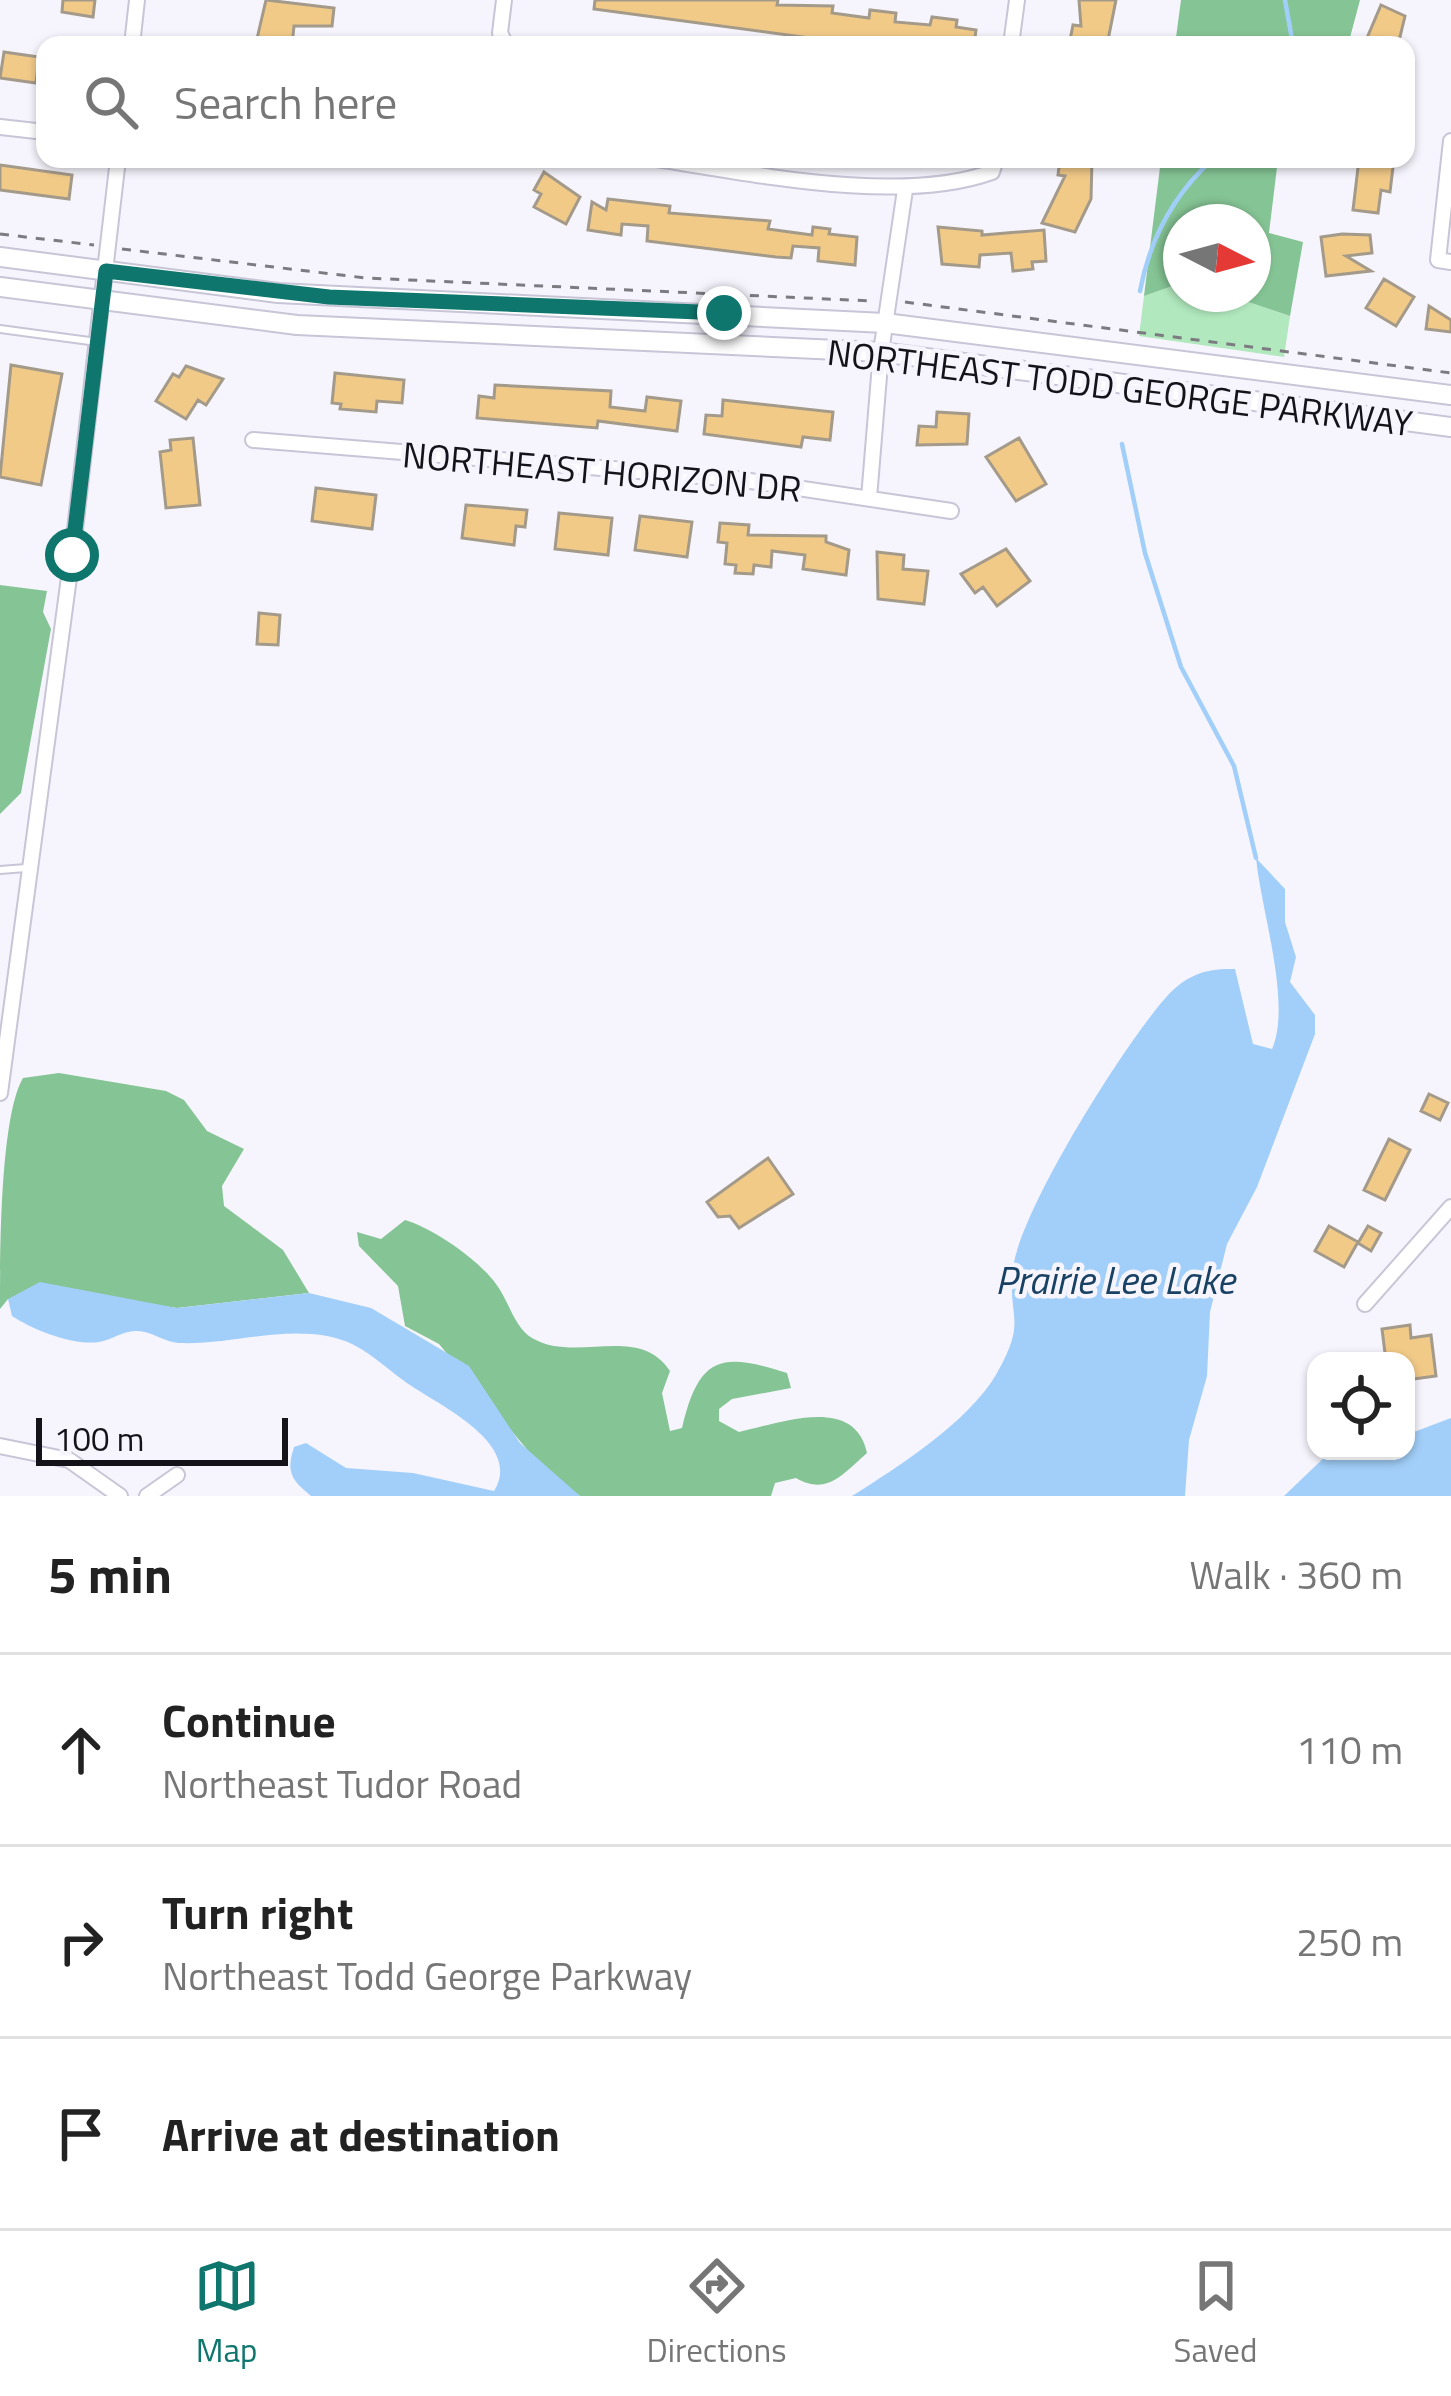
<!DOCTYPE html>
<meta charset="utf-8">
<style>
:root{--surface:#fff;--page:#f6f6f6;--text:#222;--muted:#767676;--line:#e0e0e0;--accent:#0f766e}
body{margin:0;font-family:"Titillium Web",sans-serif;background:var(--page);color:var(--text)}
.controls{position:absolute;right:36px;bottom:36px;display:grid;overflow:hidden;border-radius:24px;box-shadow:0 3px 9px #0004}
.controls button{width:108px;height:108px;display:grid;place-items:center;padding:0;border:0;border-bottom:3px solid var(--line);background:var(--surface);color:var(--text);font:60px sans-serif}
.compass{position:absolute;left:1163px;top:204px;width:108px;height:108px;border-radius:50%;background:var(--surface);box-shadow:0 3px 9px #0004;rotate:96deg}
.scale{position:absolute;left:36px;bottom:30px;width:252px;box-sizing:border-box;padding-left:12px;border:6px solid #141319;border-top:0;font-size:33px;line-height:42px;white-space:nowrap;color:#141319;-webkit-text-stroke:9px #f6f5fd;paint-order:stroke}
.stop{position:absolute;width:36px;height:36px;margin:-27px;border:9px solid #0f766e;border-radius:50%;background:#fff}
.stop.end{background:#0f766e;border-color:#fff;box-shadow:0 3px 12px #0008}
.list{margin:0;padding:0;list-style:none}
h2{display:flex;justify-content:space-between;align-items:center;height:156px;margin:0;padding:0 48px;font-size:51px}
h2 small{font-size:39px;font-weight:400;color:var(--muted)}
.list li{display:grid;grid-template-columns:78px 1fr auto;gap:36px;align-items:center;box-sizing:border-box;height:192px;padding:0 48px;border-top:3px solid var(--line)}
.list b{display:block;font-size:45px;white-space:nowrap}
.list p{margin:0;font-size:39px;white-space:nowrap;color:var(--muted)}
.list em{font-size:39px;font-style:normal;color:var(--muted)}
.icon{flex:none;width:66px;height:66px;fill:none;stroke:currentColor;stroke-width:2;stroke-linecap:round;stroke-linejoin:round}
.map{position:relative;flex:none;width:1451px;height:1496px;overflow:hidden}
.search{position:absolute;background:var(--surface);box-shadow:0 3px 9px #0004;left:36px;right:36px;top:36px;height:132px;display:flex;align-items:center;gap:30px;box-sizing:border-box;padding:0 42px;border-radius:24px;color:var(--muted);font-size:45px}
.sheet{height:732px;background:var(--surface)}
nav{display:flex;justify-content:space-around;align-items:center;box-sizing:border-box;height:168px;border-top:3px solid var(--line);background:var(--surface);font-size:33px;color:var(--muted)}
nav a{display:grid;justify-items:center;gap:6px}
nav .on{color:var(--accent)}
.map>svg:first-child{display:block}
.green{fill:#b1e8bd}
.forest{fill:#85c494}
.water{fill:#a2cff9}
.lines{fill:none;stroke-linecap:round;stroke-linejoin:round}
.stream{stroke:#a2cff9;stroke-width:4.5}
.building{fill:#f2ca88;stroke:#a49a8a;stroke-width:3}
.lane-casing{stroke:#c8c5d7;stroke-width:10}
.street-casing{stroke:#c8c5d7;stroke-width:18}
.secondary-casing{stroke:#c8c5d7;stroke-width:22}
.path{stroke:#7c7b82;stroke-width:3;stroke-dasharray:9 9;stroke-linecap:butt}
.lane{stroke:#fff;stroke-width:6}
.street{stroke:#fff;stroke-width:14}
.secondary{stroke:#fff;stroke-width:18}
.route{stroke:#0f766e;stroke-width:15}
.labels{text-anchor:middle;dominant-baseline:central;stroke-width:9;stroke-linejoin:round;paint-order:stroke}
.street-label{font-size:36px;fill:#141319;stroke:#f6f5fd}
.water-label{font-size:39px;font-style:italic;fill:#194164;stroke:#f6f5fd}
</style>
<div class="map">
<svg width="1451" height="1496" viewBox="0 0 1451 1496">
<rect width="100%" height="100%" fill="#f6f5fd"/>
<path class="green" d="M1181,283V294H1225L1290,316L1284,357L1139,336L1144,296Z"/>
<path class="forest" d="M1181,0H1360L1348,45H1175Z
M1161,159H1278L1269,233L1303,242L1290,316L1225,294H1253V222H1181V283L1144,296Z
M0,585L47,591L43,612L51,629L21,793L0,814Z
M59,1073L166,1091L184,1100L207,1131L244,1149L222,1186L224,1206L283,1250L309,1293L177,1308L120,1300L8,1299L0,1309C0,1255 0,1117 23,1078Z
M405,1220C433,1228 479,1260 496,1284C509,1301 514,1327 532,1338C576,1364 638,1323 670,1371L662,1393L670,1431L682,1428C699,1355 722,1352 787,1373L791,1388L732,1399L719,1409V1421L739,1432C780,1423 855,1394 867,1453C843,1474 827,1496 796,1478L775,1483L771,1496H580L545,1471L439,1344L405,1326L398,1286L359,1246L357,1232L381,1239Z"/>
<path class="water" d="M1256,858L1285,889V922L1296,957L1290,982L1315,1015V1034L1257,1187L1227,1244L1210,1312L1207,1376L1189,1440L1185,1496H852C898,1467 969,1422 997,1373C1028,1319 1007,1318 1013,1269C1019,1211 1129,1036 1170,993C1190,973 1209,968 1235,969L1253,1044L1272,1049C1292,1004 1261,910 1256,858Z
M40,1282L177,1308L309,1293L371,1308L469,1366L520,1443L580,1496H311C291,1480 286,1472 294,1447L306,1443L346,1468L413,1473L494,1491C523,1445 443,1407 413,1387C382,1367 365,1343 327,1336C277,1327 228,1345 179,1343C163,1342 151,1330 135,1331C123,1331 111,1340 99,1342C74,1346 33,1330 12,1316L8,1299Z
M1451,1418V1496H1284L1331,1451H1406V1435Z"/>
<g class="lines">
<path class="stream" d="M1285,0L1293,45
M1140,291C1150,238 1173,195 1213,159
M1122,444L1145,553L1181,667L1234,766L1256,858"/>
</g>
<path class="building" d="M63,0H95L93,17L62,12Z
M266,0L334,8L332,26H294L292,45L256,43Z
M595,0H778L777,5L833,6L832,13L869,18L870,10L896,13L895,22L930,25L932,17L957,20L956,27L976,30L974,45H862L594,9Z
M1079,0H1116L1107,45H1069L1073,25L1081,26Z
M1381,5L1405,16L1398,45L1367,38Z
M4,52L39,57L36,83L0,78Z
M1060,159H1092L1091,199L1075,232L1042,223L1065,176L1058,175Z
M1359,159H1394L1390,192L1381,190L1378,213L1353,210Z
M0,165L72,175L69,199L0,190Z
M544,172L580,197L566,224L534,207L541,194L534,190Z
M608,199L670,206L669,213L770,221L768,229L812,235L813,227L830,229L829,234L857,237L855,265L818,261L819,248L793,246L791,258L776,257L647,241L648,226L622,224L621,235L588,230L592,202L606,210Z
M938,227L982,231V235L1044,230L1046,261L1032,262L1033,269L1013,271L1011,253L980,255L979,267L942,264Z
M1342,234L1370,235L1372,253L1346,256L1371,271L1326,276L1321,237Z
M1384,279L1414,297L1396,326L1366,308Z
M1429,306L1451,320V332L1426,329Z
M11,365L62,374L41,485L0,477Z
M186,366L223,379L206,405L198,400L186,419L156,401L173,374L179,377Z
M335,373L404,380L402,403L377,401L376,412L340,409L341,404L332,403Z
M495,385L611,391L610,407L645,411L647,397L681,401L677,431L598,421L597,428L477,418L479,396L494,398Z
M723,400L833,412L830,440L803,437L801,447L704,434L706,415L722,416Z
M937,412L969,414L967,444L917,445L919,426L936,427Z
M193,438L200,505L166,508L160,452L171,450L170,440Z
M1019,438L1046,484L1016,501L986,457Z
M316,488L376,495L372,529L312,521Z
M466,505L527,510L525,527L516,526L514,545L462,538Z
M559,513L612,518L608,555L555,549Z
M640,516L692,522L687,557L635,550Z
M720,523L749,525L748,535L826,536V542L849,550L846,575L803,569L805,555L772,551L771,567L754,565L753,574L735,573L736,565L725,564L727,543L718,542Z
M1006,549L1030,581L997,606L983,587L975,593L961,574Z
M877,552L904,555L903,569L928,571L924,604L878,599Z
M259,613L280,615L278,645L257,644Z
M1429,1094L1448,1103L1440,1120L1421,1111Z
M1389,1139L1410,1150L1385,1200L1364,1190Z
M768,1158L793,1194L739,1228L730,1216L718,1217L707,1202Z
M1329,1226L1358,1242L1344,1267L1315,1251Z
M1368,1226L1381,1233L1371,1251L1358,1243Z
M1410,1325L1411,1338L1431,1335L1436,1376L1406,1380V1361H1386L1382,1329Z"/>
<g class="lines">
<g class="lane-casing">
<path id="lane" d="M0,329L97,342
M0,870L26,868"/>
</g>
<g class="street-casing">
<path id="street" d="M504,0L500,33L506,45
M132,45L137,0
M1011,45L1017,0
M0,127L45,132
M1451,141L1438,260L1451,262
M657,159C755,174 900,205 992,172L996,159
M253,440L737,479L951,511
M869,498L881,352L905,190
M0,1093L72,555L118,159
M1365,1304L1451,1207
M0,1446L69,1460L120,1496
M147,1496L177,1475"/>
</g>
<g class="secondary-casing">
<path id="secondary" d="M0,257L278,293L885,323L1451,395
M0,287L297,325L881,352L1451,427"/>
</g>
<path class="path" d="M0,234L94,245
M122,249L366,278L872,301
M905,302L1451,373"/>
<use href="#lane" class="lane"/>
<use href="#street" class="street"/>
<use href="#secondary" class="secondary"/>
</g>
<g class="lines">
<path class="route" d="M72,555L106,271L329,297L724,313"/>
</g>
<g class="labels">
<g class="street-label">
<text transform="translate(1120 387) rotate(7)">NORTHEAST TODD GEORGE PARKWAY</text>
<text transform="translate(602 471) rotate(5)">NORTHEAST HORIZON DR</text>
</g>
<g class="water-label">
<text x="1115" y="1279">Prairie Lee Lake</text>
</g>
</g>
</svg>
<div class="controls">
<button><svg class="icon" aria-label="locate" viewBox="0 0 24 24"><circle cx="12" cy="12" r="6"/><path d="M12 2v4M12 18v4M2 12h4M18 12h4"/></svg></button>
</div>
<svg class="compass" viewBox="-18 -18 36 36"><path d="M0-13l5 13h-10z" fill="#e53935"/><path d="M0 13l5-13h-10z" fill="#767676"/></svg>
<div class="scale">100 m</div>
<div class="stop" style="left:72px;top:555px"></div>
<div class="stop end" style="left:724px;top:313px"></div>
<div class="search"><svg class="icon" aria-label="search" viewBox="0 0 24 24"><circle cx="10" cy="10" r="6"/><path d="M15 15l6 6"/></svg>Search here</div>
</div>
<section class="sheet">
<h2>5 min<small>Walk · 360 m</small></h2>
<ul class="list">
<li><svg class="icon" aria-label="ahead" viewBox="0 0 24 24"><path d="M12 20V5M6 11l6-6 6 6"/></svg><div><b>Continue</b><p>Northeast Tudor Road</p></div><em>110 m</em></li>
<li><svg class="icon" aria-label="right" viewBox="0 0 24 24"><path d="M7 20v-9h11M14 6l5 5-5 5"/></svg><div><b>Turn right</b><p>Northeast Todd George Parkway</p></div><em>250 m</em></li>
<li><svg class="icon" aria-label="arrive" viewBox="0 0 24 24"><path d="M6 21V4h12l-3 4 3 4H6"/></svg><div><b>Arrive at destination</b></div></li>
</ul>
</section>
<nav>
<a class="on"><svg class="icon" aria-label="map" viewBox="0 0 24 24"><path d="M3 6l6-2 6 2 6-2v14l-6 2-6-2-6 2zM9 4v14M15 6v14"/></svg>Map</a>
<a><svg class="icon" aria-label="directions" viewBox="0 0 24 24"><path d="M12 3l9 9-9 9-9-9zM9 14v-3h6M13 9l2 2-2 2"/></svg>Directions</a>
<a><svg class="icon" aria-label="saved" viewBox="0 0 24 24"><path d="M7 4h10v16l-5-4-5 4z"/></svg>Saved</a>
</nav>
